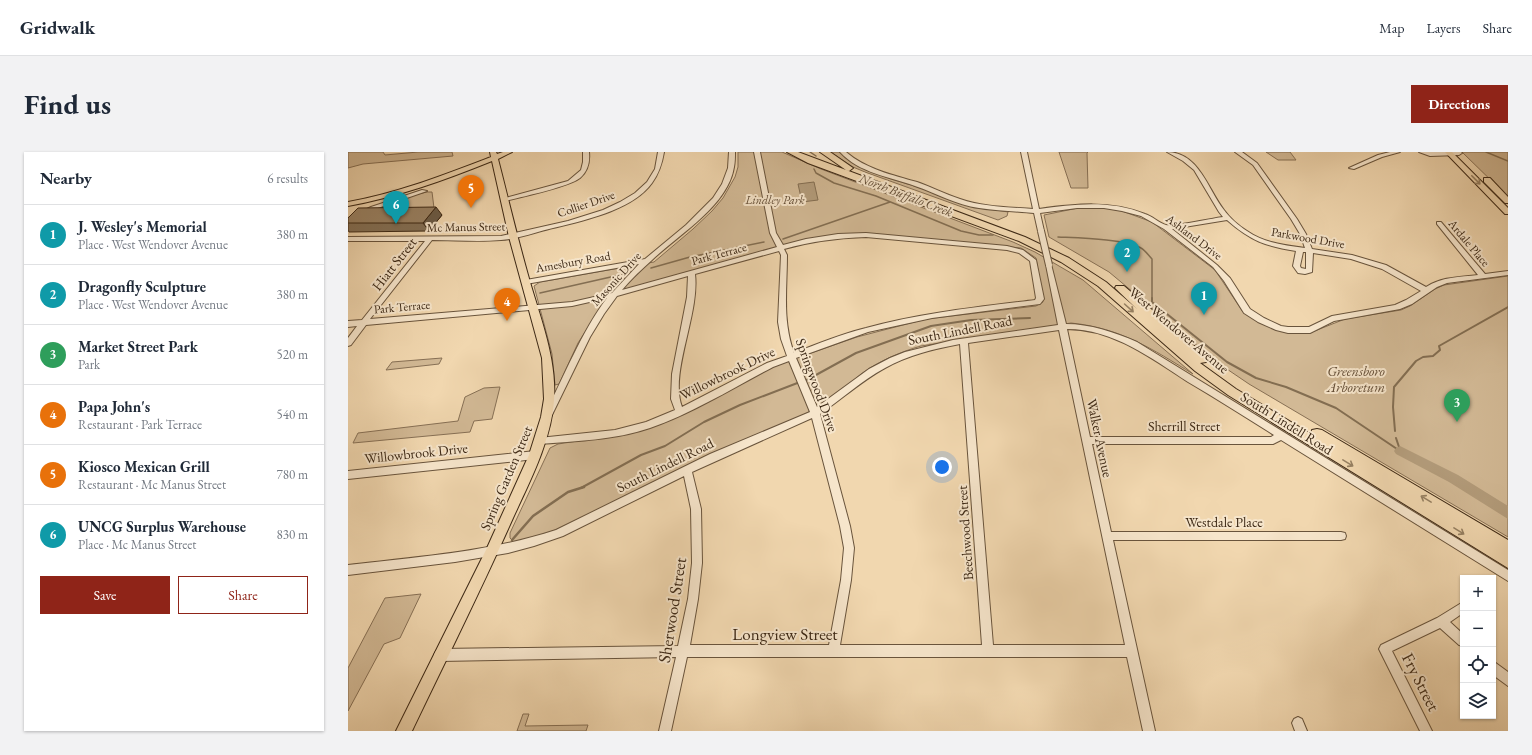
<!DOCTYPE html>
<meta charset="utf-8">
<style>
:root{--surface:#fff;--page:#f2f2f3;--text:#1f2937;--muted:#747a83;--line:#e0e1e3;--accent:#8f2418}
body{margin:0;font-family:"EB Garamond",serif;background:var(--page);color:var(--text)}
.controls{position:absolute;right:12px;bottom:12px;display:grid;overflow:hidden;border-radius:0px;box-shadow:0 1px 3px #0004}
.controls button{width:36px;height:36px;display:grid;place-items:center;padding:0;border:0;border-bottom:1px solid var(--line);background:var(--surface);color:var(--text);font:20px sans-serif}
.you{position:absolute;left:594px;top:315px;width:14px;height:14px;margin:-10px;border:3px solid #fff;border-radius:50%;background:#1a73e8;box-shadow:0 0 0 6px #1a73e833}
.badge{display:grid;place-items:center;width:26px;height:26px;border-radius:50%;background:var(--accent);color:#fff;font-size:13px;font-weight:700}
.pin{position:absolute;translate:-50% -33px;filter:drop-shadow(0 1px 2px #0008)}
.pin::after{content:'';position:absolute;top:21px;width:14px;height:12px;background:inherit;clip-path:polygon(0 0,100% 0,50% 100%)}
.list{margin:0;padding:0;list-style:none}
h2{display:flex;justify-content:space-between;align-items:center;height:52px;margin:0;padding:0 16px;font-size:17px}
h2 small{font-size:13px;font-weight:400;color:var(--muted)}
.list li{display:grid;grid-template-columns:26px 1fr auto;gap:12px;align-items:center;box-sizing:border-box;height:60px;padding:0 16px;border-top:1px solid var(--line)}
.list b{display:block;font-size:15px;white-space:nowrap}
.list p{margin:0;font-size:13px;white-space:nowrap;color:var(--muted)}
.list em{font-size:13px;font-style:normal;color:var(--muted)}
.actions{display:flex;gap:8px;padding:12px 16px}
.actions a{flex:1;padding:9px 0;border:1px solid var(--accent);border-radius:0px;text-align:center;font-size:14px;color:var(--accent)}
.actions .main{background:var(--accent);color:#fff}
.icon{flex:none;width:22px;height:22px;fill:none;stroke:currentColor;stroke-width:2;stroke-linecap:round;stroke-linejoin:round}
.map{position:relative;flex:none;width:1160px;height:579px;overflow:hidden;border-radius:0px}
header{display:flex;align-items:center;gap:24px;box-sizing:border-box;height:56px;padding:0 20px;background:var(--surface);border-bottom:1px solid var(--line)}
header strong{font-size:19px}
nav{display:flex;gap:22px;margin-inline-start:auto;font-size:14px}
.intro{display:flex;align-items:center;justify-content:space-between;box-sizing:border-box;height:96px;padding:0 24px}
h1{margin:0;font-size:28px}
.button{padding:10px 18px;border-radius:0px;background:var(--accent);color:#fff;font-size:14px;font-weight:700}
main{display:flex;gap:24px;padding:0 24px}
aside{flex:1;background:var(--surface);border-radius:0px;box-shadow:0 1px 3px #0004}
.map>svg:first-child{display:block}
.green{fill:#d2b995;stroke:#877055}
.water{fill:#b39c7b;stroke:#836e52}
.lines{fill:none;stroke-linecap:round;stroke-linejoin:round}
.stream-far2{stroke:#836e52;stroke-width:1.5}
.stream-far1{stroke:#836e52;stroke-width:2}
.stream{stroke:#836e52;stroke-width:2.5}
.river{fill:#b39c7b;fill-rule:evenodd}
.minor-casing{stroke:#69543c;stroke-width:2}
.major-casing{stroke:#3c2815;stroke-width:2}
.highway-casing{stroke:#3c2815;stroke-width:2}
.minor{fill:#f6e5cb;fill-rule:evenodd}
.major{fill:#f1d7af;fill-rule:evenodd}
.highway{fill:#f1d7af;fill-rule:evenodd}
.minor-bridge-casing{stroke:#69543c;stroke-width:8;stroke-linecap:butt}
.minor-bridge{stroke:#f6e5cb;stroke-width:6}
.wall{fill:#847157;stroke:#3c2815}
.shaded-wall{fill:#6c5c47;stroke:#3c2815}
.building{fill:#9a8365;stroke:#3c2815}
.oneway{stroke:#968062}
.labels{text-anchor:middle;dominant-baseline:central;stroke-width:4;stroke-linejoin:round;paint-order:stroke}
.far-park-label{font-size:12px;font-style:italic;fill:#624c35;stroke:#f6e5cb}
.far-street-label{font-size:12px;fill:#3c2815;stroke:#f6e5cb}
.far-water-label{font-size:13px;font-style:italic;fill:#604b34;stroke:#f6e5cb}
.street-label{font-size:14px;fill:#3c2815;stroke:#f6e5cb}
.park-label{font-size:14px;font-style:italic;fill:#624c35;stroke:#f6e5cb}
.near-street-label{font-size:17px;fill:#3c2815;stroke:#f6e5cb}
</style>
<header>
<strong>Gridwalk</strong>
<nav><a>Map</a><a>Layers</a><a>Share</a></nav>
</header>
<div class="intro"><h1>Find us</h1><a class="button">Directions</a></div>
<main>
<aside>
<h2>Nearby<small>6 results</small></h2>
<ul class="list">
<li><span class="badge" style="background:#0f9aa8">1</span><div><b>J. Wesley's Memorial</b><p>Place · West Wendover Avenue</p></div><em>380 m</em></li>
<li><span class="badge" style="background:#0f9aa8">2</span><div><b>Dragonfly Sculpture</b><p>Place · West Wendover Avenue</p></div><em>380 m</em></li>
<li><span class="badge" style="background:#2e9e5b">3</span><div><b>Market Street Park</b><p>Park</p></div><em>520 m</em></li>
<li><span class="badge" style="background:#e8710a">4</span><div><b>Papa John's</b><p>Restaurant · Park Terrace</p></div><em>540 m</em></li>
<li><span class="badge" style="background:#e8710a">5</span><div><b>Kiosco Mexican Grill</b><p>Restaurant · Mc Manus Street</p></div><em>780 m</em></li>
<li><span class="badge" style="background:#0f9aa8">6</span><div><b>UNCG Surplus Warehouse</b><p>Place · Mc Manus Street</p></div><em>830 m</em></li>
</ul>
<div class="actions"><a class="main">Save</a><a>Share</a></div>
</aside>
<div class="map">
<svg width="1160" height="579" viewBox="0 0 1160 579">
<rect width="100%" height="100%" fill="#f1d7af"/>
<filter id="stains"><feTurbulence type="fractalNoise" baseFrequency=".005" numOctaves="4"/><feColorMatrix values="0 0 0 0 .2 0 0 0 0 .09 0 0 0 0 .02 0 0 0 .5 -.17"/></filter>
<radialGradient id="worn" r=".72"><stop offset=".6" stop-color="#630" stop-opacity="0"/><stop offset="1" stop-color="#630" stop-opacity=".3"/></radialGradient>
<path class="green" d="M0,0H35L37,3L70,0H104L105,4L15,12L0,16Z
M390,0H434L473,17L665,90L687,100L735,128L845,222C804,197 773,176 723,171L573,194C552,200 531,209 513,222C500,233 488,246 473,254C434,274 393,289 354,307C293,336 233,374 167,391L162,386V381L202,296L210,292L276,282L434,211L509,185L578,167L688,154L695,150L688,106L673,96L532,83L471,86L284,136L257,149L230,191L211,232L207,233L204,202L186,134L192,130L306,110L345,77L364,59L375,46L387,25L390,15Z
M482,0H492L518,17L543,27L642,57L660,60L659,64L650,68L517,20L505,15Z
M711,0H740L739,1L740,36H723Z
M918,0H942L948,8H930Z
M1114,0H1160V45L1156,41Z
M79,40H84L87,64H14L66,43Z
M730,56H758L774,59L804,70L867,118L895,160L944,180H964L997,167L1053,158L1062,154L1087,137L1096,133L1160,124V385L901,232L870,211L761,120L701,85L696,63Z
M94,206L91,212L38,218L44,210Z
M152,235L144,267L126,269L122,280L5,291L10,281L110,269L117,245L136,236Z
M73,442L52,486L36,492L0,559V516L37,446Z
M175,562H181L177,574L240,573L238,579H169Z"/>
<path class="water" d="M466,30L470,48L454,50L450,32Z"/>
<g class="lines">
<path class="stream-far2" d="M462,0L468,4
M1138,0L1160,9
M466,17L468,21L486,31L528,44L613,79L631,83H645
M710,85C730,86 777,87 793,96C797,98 801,104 804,107V147
M435,87L542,50
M303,116L342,105L416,90
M192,141L276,122"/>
<path class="stream-far1" d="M804,146V150L879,210L908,226L938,235L988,256L1052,299
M457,229L508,201L583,174L623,168L682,166
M1047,279L1045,255L1046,235L1068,209L1075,205L1085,204L1092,198L1091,194L1160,155
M1048,286L1052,298
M233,336L293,303L317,294L356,270L392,253L452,230"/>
<path class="stream" d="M164,388L185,364L220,340L236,335"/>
<path class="river" d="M1052,294L1110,323L1160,354V367L1101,330L1048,302L1046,299L1048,296Z"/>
<g class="minor-casing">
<path id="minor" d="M235,0H241C242,10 240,19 232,26C221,35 173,45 157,49L154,47L220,29L233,18L235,10Z
M310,0H316C314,12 311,21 304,31C284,59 233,69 201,77C185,81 170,87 153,88C130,90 107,88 84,88L22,167L224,150L264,141L291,112L178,132L174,130L178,128L297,107L338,73L365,46L374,32L380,16L381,0H387C387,5 387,10 386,15C380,54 330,83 304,108C294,117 283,127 274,138L429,95L422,81L406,0H412L428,81L435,93L458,87L490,82L518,81L659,94L675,98L688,108L696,147L692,152L584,166L520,180L448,206L469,255L521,217L542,206L557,200L605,188L710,173L698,113L699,112H703L718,172C742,172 766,180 789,190L1160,418V429L933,288L925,292H744L763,380H993L997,381L998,384L997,387L993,388H765L807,579H795L779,505H339L323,579H311L328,505L92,509L88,507L86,503L88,499L92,497L330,494L340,447L344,411L343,357L336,324L215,384L186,394L160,401L107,410L0,423V413C70,405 141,400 208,378L362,302L462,260L441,209L425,215C385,236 345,261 302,276C267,288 228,289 191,292L188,291L187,289L188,287L191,286L267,278L298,270L327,258L323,247L324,222L339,145L340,124L269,144L256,162L242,185L203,265L200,266L196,263C217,224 232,182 259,146L224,154L18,173L3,193L0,194V186L9,174L0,175V169L14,168L77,89H0V85L153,84L220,69L255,58L272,50L287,41L299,30L307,17ZM518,85L659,98L671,101L682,109L688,146L687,148C630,155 573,161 518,176C493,182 469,192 446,201C434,168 439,137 439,103L436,97C464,89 490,86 518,85ZM431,99L433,103L430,170L433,187L439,204L419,211L334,255C321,221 352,162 347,122ZM719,177C765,177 803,206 840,230C869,247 897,265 926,283L923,285H742ZM711,178L777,493H645L620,191ZM612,192L634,493H492L503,428L506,396L502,374L472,262C494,247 513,229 537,216C560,203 586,197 612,192ZM464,266L492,374L496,396L493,428L481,493H342L350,447L354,411L353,357L344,320Z
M492,0H498C518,17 544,23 569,30C583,35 597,42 612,47C635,55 661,55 685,57L673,0H679L691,57C727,52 763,48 797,62C804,64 811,71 818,73C824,75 866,66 875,65L871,60L846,18L835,9L819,0C851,0 860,38 876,58C881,65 891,74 899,79C916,91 936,93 957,96L952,82L943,67L905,13L887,0H894L909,11L949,67L958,82L964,97L1004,103L1038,113L1078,135C1093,125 1112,125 1130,123L1089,72V70H1093L1137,122L1160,119V123L1099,131L1089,135L1064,152L1052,157L986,169L962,181H940L928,178L910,170L896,161L876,129L865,115L816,77L793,64L774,59L756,56H729L692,61L696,79L693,81L690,79L686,61C668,59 649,59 631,56C608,53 588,41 567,34C542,25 511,21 492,0ZM879,68C903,89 917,94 948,99L945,114L950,121L957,122L964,120L965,101L1003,107L1034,117L1073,139L1058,148L1047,153L984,164L961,175H940L933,174L916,166L902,157L882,126L869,113L824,77ZM955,100H958V117L953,116L952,114Z
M1042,0H1052L1034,5L1006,17L1001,16L1030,3Z
M1071,0H1113L1114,1L1111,3L1082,4Z
M74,38L79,39L27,57L0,71V66L23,55Z
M187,299L190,300L192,303L190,306L187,307L0,327V319Z
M1115,450V461L1102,470L1115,482V494L1111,493L1092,476L1044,499L1084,579H1072L1031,497L1033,493L1089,466Z
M1145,509L1160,520V534L1145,523Z
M950,565L954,567L959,579H947L944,571L946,567Z"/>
</g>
<g class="major-casing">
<path id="major" d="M142,0H148L149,2L155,0H164L150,7C160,46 169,84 180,123C191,163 209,205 206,248C203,289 182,329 165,366C133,438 98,508 64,579H48L139,396L181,303L193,265L196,247L194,206L161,85L144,9C97,28 50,45 0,54V50C50,41 96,23 143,5Z
M1097,0H1104L1160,56V62H1157Z
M1136,26H1142L1160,45V51H1157L1136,30Z"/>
</g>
<g class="highway-casing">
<path id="highway" d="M439,0H450L677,85L721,106L758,130L789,157L767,136L768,134H776L858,204L860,207L858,210L852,211L888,237L963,282L964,278L969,277L974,278L1160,388V416L880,243L847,219L750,134L713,110L671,89L460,11Z
M472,0H482L505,16L501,19L498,18Z"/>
</g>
<use href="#minor" class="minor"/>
<use href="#major" class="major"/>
<use href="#highway" class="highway"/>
<g class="minor-bridge-casing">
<path id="minor-bridge" d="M693,79L701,113"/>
</g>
<use href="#minor-bridge" class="minor-bridge"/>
</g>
<path class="wall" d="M94,63L81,79L1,80L0,78V66Z"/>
<path class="shaded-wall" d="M88,55L94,63L81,79L75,71Z"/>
<path class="building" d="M88,55L75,71H0V66L10,56Z"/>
<defs><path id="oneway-shaft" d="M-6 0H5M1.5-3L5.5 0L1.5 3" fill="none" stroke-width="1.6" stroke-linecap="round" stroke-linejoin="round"/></defs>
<g class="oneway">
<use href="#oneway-shaft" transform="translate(1128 28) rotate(45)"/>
<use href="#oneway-shaft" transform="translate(781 156) rotate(42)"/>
<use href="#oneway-shaft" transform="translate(1000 311) rotate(31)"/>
<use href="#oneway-shaft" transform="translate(1078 347) rotate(-149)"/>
<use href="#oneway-shaft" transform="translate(1111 379) rotate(32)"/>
</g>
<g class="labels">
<g class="far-park-label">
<text x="427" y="48">Lindley Park</text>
</g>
<g class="far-street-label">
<text transform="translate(238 52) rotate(-19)">Collier Drive</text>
<text transform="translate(118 75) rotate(-1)">Mc Manus Street</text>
<text transform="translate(846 85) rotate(37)">Ashland Drive</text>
<text transform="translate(960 86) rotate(10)">Parkwood Drive</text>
<text transform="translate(1121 91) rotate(50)">Ardale Place</text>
<text transform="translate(371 102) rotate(-15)">Park Terrace</text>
<text transform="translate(225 110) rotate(-10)">Amesbury Road</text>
<text transform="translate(268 127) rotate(-48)">Masonic Drive</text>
<text transform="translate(54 155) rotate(-5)">Park Terrace</text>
</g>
<g class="far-water-label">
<text transform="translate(558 43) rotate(21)">North Buffalo Creek</text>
</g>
<g class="street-label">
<text transform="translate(46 112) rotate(-52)">Hiatt Street</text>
<text transform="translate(612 178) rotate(-11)">South Lindell Road</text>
<text transform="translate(831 178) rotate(40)">West Wendover Avenue</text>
<text transform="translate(379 221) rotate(-26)">Willowbrook Drive</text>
<text transform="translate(469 233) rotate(70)">Springwood Drive</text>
<text transform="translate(939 271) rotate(32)">South Lindell Road</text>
<text x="836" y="274">Sherrill Street</text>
<text transform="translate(752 286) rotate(78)">Walker Avenue</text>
<text transform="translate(68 301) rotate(-6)">Willowbrook Drive</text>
<text transform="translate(317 313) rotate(-26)">South Lindell Road</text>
<text transform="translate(158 326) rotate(-67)">Spring Garden Street</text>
<text x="876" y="370">Westdale Place</text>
<text transform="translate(617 381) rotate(-94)">Beechwood Street</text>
</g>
<g class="park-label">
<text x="1008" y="219">Greensboro<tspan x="1008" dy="16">Arboretum</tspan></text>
</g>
<g class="near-street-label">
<text transform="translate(324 458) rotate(-81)">Sherwood Street</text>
<text x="437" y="482">Longview Street</text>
<text transform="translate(1073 530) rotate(63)">Fry Street</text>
</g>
</g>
<rect width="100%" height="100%" filter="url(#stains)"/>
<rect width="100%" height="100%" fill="url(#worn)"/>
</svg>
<div class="controls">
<button>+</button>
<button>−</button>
<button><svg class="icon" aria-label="locate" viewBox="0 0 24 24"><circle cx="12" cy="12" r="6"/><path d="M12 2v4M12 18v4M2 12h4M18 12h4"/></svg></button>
<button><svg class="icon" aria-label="layers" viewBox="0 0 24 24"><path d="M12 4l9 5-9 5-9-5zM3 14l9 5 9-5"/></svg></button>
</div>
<div class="you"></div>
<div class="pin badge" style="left:856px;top:163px;background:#0f9aa8">1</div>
<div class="pin badge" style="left:779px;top:120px;background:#0f9aa8">2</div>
<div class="pin badge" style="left:1109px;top:270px;background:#2e9e5b">3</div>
<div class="pin badge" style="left:159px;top:169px;background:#e8710a">4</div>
<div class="pin badge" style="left:123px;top:56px;background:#e8710a">5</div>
<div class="pin badge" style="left:48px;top:72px;background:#0f9aa8">6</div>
</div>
</main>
